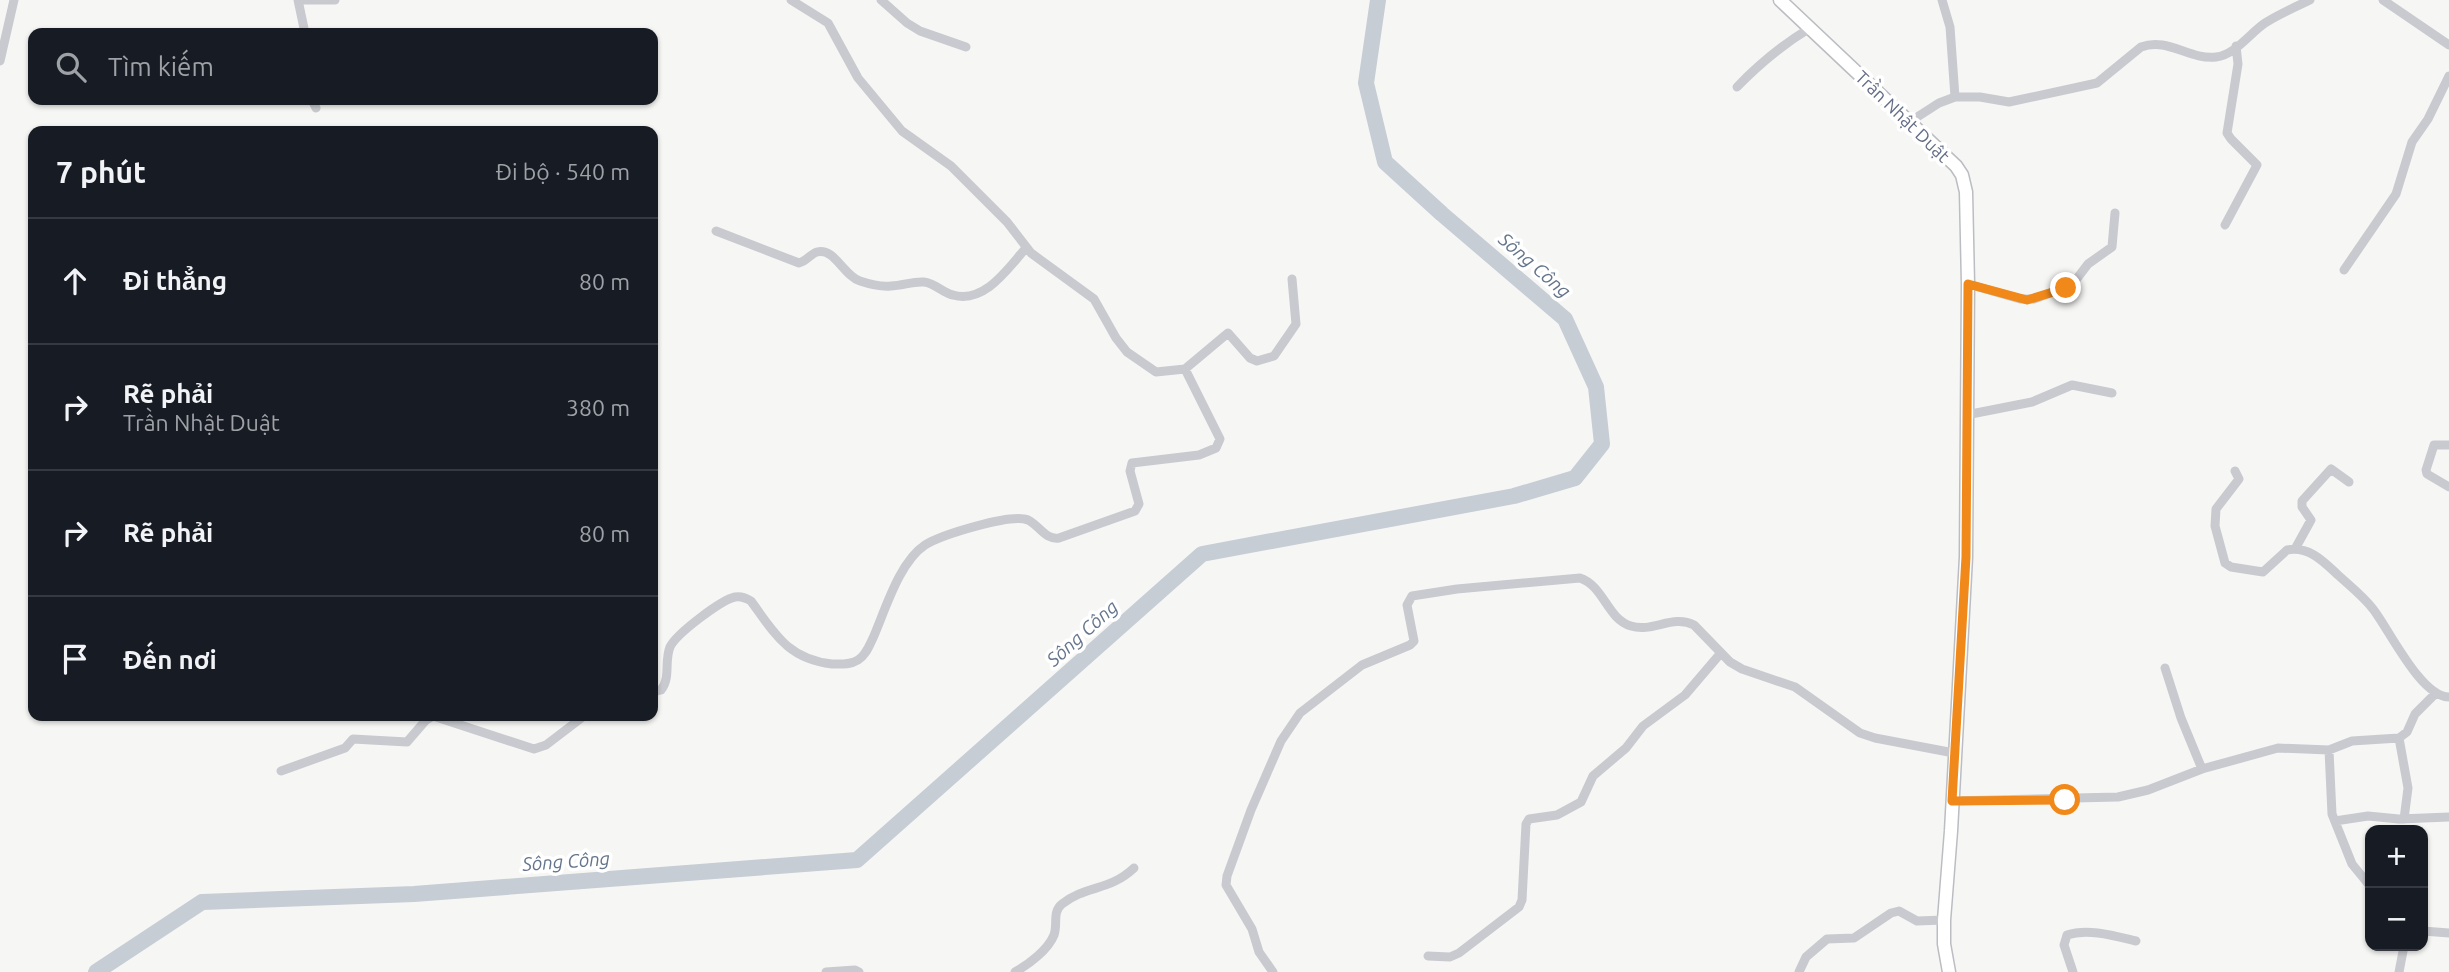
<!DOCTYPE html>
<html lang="vi">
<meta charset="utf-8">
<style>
:root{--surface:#171b24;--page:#20242c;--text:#f1f3f6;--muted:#9ea1a6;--line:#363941}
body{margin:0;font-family:Ubuntu,sans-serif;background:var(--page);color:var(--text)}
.controls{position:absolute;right:21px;bottom:21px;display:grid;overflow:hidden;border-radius:14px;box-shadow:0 2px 5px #0004}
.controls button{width:63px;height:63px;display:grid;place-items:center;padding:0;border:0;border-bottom:2px solid var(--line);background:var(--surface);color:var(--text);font:35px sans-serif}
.stop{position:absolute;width:21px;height:21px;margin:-16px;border:5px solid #f1891a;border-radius:50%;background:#fff}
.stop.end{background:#f1891a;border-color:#fff;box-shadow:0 2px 7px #0008}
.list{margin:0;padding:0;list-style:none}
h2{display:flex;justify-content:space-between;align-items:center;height:91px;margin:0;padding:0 28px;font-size:30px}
h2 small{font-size:23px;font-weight:400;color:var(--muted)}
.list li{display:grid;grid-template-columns:46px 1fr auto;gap:21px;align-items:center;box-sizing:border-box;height:126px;padding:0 28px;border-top:2px solid var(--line)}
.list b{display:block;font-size:26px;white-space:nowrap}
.list p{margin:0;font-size:23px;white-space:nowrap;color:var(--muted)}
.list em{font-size:23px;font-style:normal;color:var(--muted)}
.icon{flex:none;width:38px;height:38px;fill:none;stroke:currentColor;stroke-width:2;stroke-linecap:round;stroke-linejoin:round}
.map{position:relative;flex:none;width:2449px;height:972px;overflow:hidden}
.search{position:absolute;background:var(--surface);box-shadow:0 2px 5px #0004;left:28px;top:28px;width:630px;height:77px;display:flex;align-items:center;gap:18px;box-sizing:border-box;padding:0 24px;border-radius:14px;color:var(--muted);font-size:26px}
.panel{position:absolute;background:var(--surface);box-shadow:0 2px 5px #0004;left:28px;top:126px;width:630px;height:595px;border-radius:14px}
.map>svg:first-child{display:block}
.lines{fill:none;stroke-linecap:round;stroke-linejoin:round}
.river{stroke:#c6cdd4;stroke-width:16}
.major-casing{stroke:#bbbdc2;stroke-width:15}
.minor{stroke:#c9cacf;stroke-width:9}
.major{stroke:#fff;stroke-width:12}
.route{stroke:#f1891a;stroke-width:9}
.labels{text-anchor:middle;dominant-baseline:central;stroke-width:7;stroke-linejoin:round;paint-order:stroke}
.street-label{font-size:18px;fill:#646d87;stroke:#fff}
.water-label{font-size:19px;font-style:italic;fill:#64758b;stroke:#fff}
</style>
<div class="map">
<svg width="2449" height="972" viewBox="0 0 2449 972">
<rect width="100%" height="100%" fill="#f6f7f4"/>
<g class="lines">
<path class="river" d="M96,972L202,902L414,894L857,860L1202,554L1514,496L1575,478L1602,444L1596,387L1565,319L1442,214L1385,162L1366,83L1378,0"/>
<g class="major-casing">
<path id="major" d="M1780,0L1956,166L1962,175L1966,192L1968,284L1966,557L1951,831L1944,920V944L1949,972"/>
</g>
<path class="minor" d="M298,0L305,33
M301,0H335
M791,0L828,23L858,78L902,131L951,166L1007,222L1031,253L1094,299L1116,338L1127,352L1156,372L1185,369L1228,333L1250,358L1257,361L1274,356L1296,324L1292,279
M881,0L907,23L920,31L966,47
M1942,0L1950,27L1955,97
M2383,0L2449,45
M0,61L14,0
M1737,87C1760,63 1782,45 1810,28
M312,100L316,108
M1911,121L1939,103L1955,97H1980L2009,102L2097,83L2141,47C2168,37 2189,60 2216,57C2235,55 2250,33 2265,23C2279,14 2295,7 2310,0
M2225,225L2257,165L2231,139L2227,133L2238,64L2236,46
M716,231L799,263C807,261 810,254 817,252C834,247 844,276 860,281C869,284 881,287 891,286C902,286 913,281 924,282C935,283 943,293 953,295C985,304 1008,268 1026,248
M2344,270L2396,194L2412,142L2428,119L2449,76
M1968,284L2020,299H2034L2072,285L2088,264L2112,247L2115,213
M1966,415L2032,402L2072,385L2112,393
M2449,445H2434L2426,470L2427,474L2449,487
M2235,471L2239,479L2216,509L2215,526L2225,563L2231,567L2263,572L2287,550C2309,546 2323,561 2338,575C2350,586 2363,596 2373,609C2390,631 2421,697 2449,697
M2295,549L2311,520L2302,507V501L2331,469L2349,482
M2165,668L2181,718L2202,769
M653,692L661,690C671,678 664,662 670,647C676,634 721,600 735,597C742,596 746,598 751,601C775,634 788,659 832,664C841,664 850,665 858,660C866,655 869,646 873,638C885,611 899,562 925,545C941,535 1011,513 1028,520C1040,526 1045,540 1059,538L1135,511L1139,504L1130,471L1132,463L1199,455L1216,448L1220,439L1185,369
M2399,738L2408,788L2404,819
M2329,750L2332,814L2352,864L2370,886
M281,771L345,748L353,739L407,742L426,720L433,716L534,749L546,745L584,716
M1953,801L2118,797L2148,790L2202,769L2278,748L2329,750L2352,741L2399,738L2407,732L2415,714L2435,694
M2335,821L2368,816L2399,819L2449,817
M2423,931L2449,933
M1428,956L1450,957L1459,953L1519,907L1522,900L1526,824L1529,819L1557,815L1581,802L1593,776L1626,748L1643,726L1685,695L1720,654
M826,972L855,970L859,972
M1015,972C1029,964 1048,950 1054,935C1058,924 1052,912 1062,904C1086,885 1110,891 1134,868
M1273,972L1259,952L1252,929L1226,885L1227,876L1251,810L1281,741L1300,713L1362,665L1410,645L1414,641L1407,605L1412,596L1457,589L1580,578C1604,586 1607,619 1631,626C1652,633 1673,614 1694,625L1730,662L1742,669L1795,687L1860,733L1875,738L1954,753
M1799,972L1806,957L1827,939L1854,938L1891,913L1899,911L1917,921L1944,920
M2073,972L2064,945L2067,935C2088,928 2115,936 2136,941
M2399,972L2404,946"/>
<use href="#major" class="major"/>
</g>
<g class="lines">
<path class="route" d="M2065,800L1952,801L1966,557L1968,284L2027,300L2066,288"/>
</g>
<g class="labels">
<g class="street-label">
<text transform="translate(1903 116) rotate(44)">Trần Nhật Duật</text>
</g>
<g class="water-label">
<text transform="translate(1535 265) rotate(41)">Sông Công</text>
<text transform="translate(1082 633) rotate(-42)">Sông Công</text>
<text transform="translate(566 861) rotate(-4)">Sông Công</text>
</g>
</g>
</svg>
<div class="controls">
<button>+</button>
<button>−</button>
</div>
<div class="stop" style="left:2065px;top:800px"></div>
<div class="stop end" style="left:2066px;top:288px"></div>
<div class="search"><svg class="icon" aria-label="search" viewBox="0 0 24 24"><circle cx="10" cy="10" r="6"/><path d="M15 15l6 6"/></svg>Tìm kiếm</div>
<section class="panel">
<h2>7 phút<small>Đi bộ · 540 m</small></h2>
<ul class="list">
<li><svg class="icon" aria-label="ahead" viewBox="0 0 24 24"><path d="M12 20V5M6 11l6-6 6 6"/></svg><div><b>Đi thẳng</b></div><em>80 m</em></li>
<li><svg class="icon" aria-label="right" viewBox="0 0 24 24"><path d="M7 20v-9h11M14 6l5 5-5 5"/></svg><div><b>Rẽ phải</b><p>Trần Nhật Duật</p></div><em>380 m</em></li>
<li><svg class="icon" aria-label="right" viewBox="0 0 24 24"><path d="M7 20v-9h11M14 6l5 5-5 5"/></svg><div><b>Rẽ phải</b></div><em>80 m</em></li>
<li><svg class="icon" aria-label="arrive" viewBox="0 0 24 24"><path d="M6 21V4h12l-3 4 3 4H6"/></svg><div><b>Đến nơi</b></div></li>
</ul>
</section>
</div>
